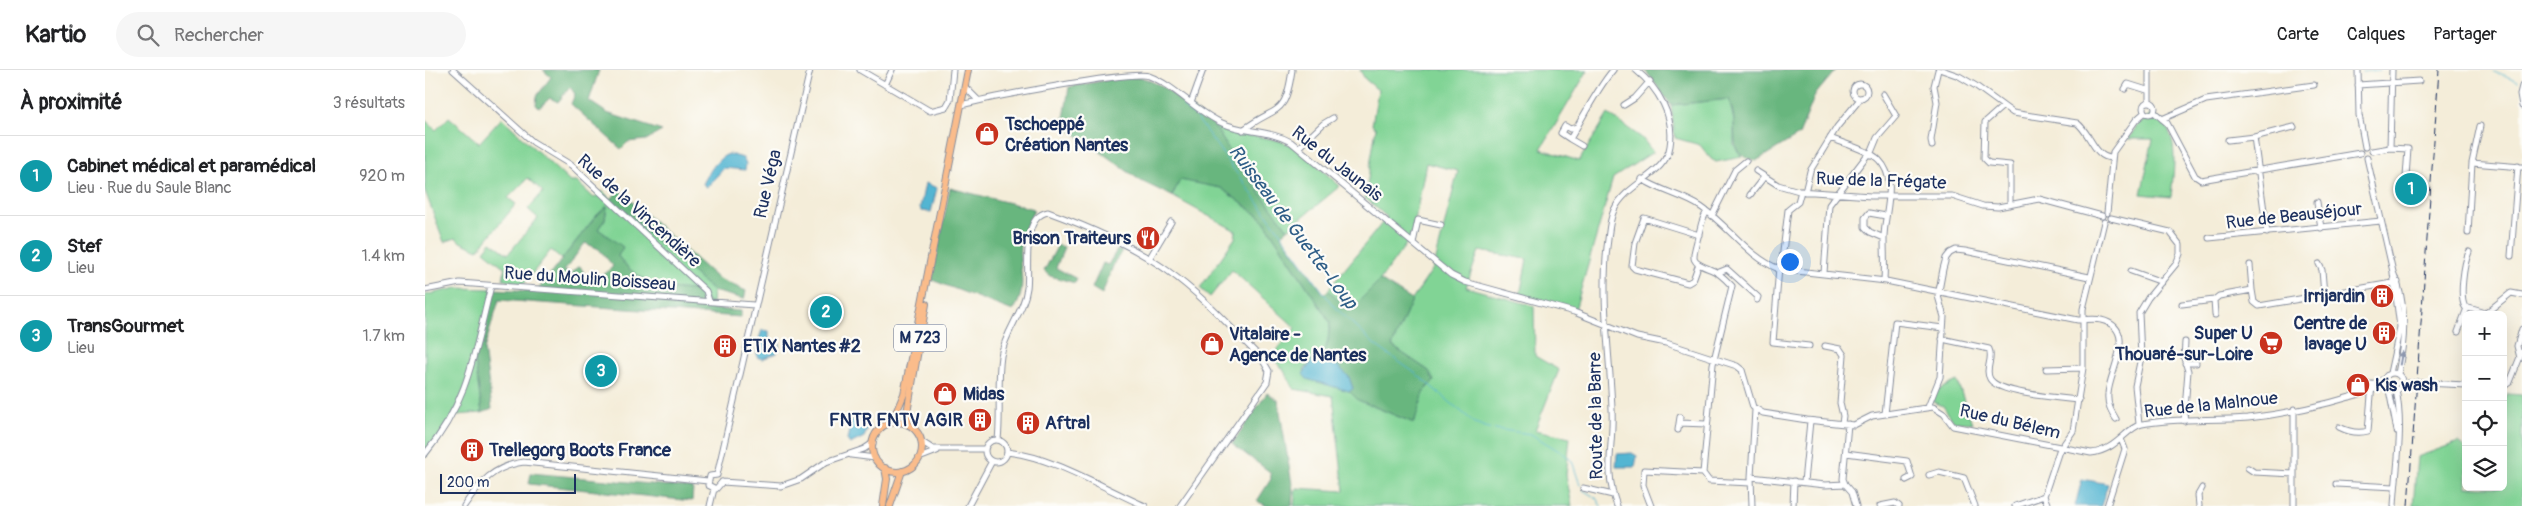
<!DOCTYPE html>
<html lang="fr">
<meta charset="utf-8">
<style>
:root{--surface:#fff;--page:#f6f6f6;--text:#202124;--muted:#757577;--line:#e0e0e0;--accent:#c8321e}
body{margin:0;font-family:Pangolin,sans-serif;background:var(--page);color:var(--text)}
.controls{position:absolute;right:15px;bottom:15px;display:grid;overflow:hidden;border-radius:8px;box-shadow:0 5px 20px #0002}
.controls button{width:45px;height:45px;display:grid;place-items:center;padding:0;border:0;border-bottom:1px solid var(--line);background:var(--surface);color:var(--text);font:25px sans-serif}
.scale{position:absolute;left:15px;bottom:12px;width:136px;box-sizing:border-box;padding-left:5px;border:2px solid #1b2f5e;border-top:0;font-size:14px;line-height:18px;white-space:nowrap;color:#1b2f5e;-webkit-text-stroke:4px #fdfcf7;paint-order:stroke}
.you{position:absolute;left:1364px;top:191px;width:18px;height:18px;margin:-12px;border:4px solid #fff;border-radius:50%;background:#1a73e8;box-shadow:0 0 0 8px #1a73e833}
.badge{display:grid;place-items:center;width:32px;height:32px;border-radius:50%;background:var(--accent);color:#fff;font-size:16px;font-weight:700}
.pin{position:absolute;translate:-50% -50%;border:2px solid #fff;box-shadow:0 1px 5px #0006}
.list{margin:0;padding:0;list-style:none}
h2{display:flex;justify-content:space-between;align-items:center;height:65px;margin:0;padding:0 20px;font-size:21px}
h2 small{font-size:16px;font-weight:400;color:var(--muted)}
.list li{display:grid;grid-template-columns:32px 1fr auto;gap:15px;align-items:center;box-sizing:border-box;height:80px;padding:0 20px;border-top:1px solid var(--line)}
.list b{display:block;font-size:19px;white-space:nowrap}
.list p{margin:0;font-size:16px;white-space:nowrap;color:var(--muted)}
.list em{font-size:16px;font-style:normal;color:var(--muted)}
.icon{flex:none;width:28px;height:28px;fill:none;stroke:currentColor;stroke-width:2;stroke-linecap:round;stroke-linejoin:round}
.map{position:relative;flex:none;width:2097px;height:436px;overflow:hidden}
header{display:flex;align-items:center;gap:30px;box-sizing:border-box;height:70px;padding:0 25px;background:var(--surface);border-bottom:1px solid var(--line)}
header strong{font-size:24px}
nav{display:flex;gap:28px;margin-inline-start:auto;font-size:18px}
.search{width:350px;height:45px;background:var(--page);display:flex;align-items:center;gap:12px;box-sizing:border-box;padding:0 18px;border-radius:28px;color:var(--muted);font-size:19px}
main{display:flex}
aside{flex:1;background:var(--surface)}
.map>svg:first-child{display:block}
.green{fill:#81d495;stroke:#4e827a}
.forest{fill:#68b67e;stroke:#42726e;fill-rule:evenodd}
.water{fill:#53b5d2;stroke:#377298}
.lines{fill:none;stroke-linecap:round;stroke-linejoin:round}
.stream{stroke:#53b5d2;stroke-width:1}
.minor-casing{stroke:#888e9c;stroke-width:7}
.major-casing{stroke:#888e9c;stroke-width:8}
.minor{stroke:#fff;stroke-width:5}
.major{stroke:#fabc8b;stroke-width:6}
.rail{stroke:#1b2f5e;stroke-width:1;stroke-dasharray:8 4;stroke-linecap:butt}
.minor-bridge-casing{stroke:#888e9c;stroke-width:7;stroke-linecap:butt}
.minor-bridge{stroke:#fff;stroke-width:5}
.oneway{fill:#8d97ae}
.labels{text-anchor:middle;dominant-baseline:central;stroke-width:4.5;stroke-linejoin:round;paint-order:stroke}
.shield{fill:#fdfcf7;stroke:#5f6c8c;stroke-width:1}
.shield-label{font-size:16px;font-weight:bold;fill:#1b2f5e}
.poi-label{font-size:18px;font-weight:bold;fill:#1b2f5e;stroke:#fdfcf7;text-anchor:start}
.street-label{font-size:18px;fill:#1b2f5e;stroke:#fdfcf7}
.water-label{font-size:19px;font-style:italic;fill:#2f5e87;stroke:#fdfcf7}
</style>
<header>
<strong>Kartio</strong>
<div class="search"><svg class="icon" aria-label="search" viewBox="0 0 24 24"><circle cx="10" cy="10" r="6"/><path d="M15 15l6 6"/></svg>Rechercher</div>
<nav><a>Carte</a><a>Calques</a><a>Partager</a></nav>
</header>
<main>
<aside>
<h2>À proximité<small>3 résultats</small></h2>
<ul class="list">
<li><span class="badge" style="background:#0f9aa8">1</span><div><b>Cabinet médical et paramédical</b><p>Lieu · Rue du Saule Blanc</p></div><em>920 m</em></li>
<li><span class="badge" style="background:#0f9aa8">2</span><div><b>Stef</b><p>Lieu</p></div><em>1.4 km</em></li>
<li><span class="badge" style="background:#0f9aa8">3</span><div><b>TransGourmet</b><p>Lieu</p></div><em>1.7 km</em></li>
</ul>
</aside>
<div class="map">
<svg width="2097" height="436" viewBox="0 0 2097 436">
<rect width="100%" height="100%" fill="#fdfcf7"/>
<filter id="ink" filterUnits="userSpaceOnUse"><feTurbulence type="fractalNoise" baseFrequency=".02" numOctaves="2"/><feDisplacementMap in="SourceGraphic" scale="10" xChannelSelector="R" yChannelSelector="G"/><feConvolveMatrix kernelMatrix="1 2 1 2 8 2 1 2 1" color-interpolation-filters="sRGB"/></filter>
<filter id="wash" filterUnits="userSpaceOnUse"><feTurbulence type="fractalNoise" baseFrequency=".0096" numOctaves="4" result="noise"/><feDisplacementMap in="SourceGraphic" scale="20" xChannelSelector="R" yChannelSelector="G"/><feGaussianBlur stdDeviation="1.12" result="paint"/><feColorMatrix in="noise" values="0 0 0 0 0 0 0 0 0 0 0 0 0 0 0 0 0 1.4 0 .05"/><feComposite in="paint" operator="in"/></filter>
<g filter="url(#wash)">
<rect width="100%" height="100%" fill="#f4edd9"/>
<path class="green" d="M935,0H1163L1116,79L1154,91L1183,44L1217,68L1228,82L1188,108L1150,240L1095,225L1102,189L1054,181L1041,217L1109,236L1110,286L1134,300L1110,360L1145,367L1141,405L1147,436H869L871,418L919,421L908,326L869,319L858,299L846,287L871,258L807,200L785,227L775,218L810,168L811,161L747,126L755,109L796,118L837,148L905,252L903,271L899,283L891,286L879,300L882,309L924,321L933,330L989,353L1004,301L967,276L987,230L1009,197L1033,101L1001,93L987,166L955,210L924,242L903,220L962,147L940,128L951,58L947,55L953,20L940,9Z
M1304,29L1309,51V75L1317,87L1291,92L1286,89L1275,75L1250,68L1246,35Z
M1725,45C1758,54 1748,103 1746,127L1716,124L1728,69H1703L1714,53Z
M24,47L54,73L77,48L145,112H152L169,128L177,121L288,221L287,234L277,225L275,220C242,220 213,214 193,186L197,177L173,159L180,149L182,137L171,146L137,189L126,180L99,214L78,210L80,198L59,181L66,172L83,184L113,148L103,139L118,122L103,108L83,128L91,134L53,180L35,172L31,168L19,172L0,121V50L11,60Z
M788,54C812,70 835,63 861,73C875,78 902,105 915,116L863,159L815,97Z
M32,218L68,219L50,290L57,343L32,345L0,388V225Z
M1532,311L1547,353L1529,352L1518,336L1507,331L1513,320Z
M2083,324L2097,325V436H1988L1992,387L2034,372L2041,380V417H2078V405H2080L2078,402V332Z"/>
<path class="forest" d="M118,0H174L164,31L182,43L237,61L221,70L203,72L196,79L146,34L150,24L145,17L133,32L125,28L114,38L111,35L112,26L126,7Z
M1220,0H1411L1390,25L1374,65L1331,91C1305,83 1311,75 1309,52C1309,44 1306,36 1304,29L1246,35Z
M716,7L737,16L788,54L815,97L863,159L856,165L899,224L903,220L924,241L955,210L987,230L967,276L1004,301L1009,311L1000,320L989,353L933,330L924,321L928,318L924,307L899,283L903,271L905,252L837,148L796,118L755,110L747,126L716,111L638,55L644,17L694,8Z
M525,118L609,139C606,149 595,167 595,176C593,200 604,218 588,241L507,210Z
M194,120L292,208L321,221L319,229L288,221L186,129Z
M182,136L180,149L173,159L198,177L193,186C213,214 242,220 275,220C277,228 286,230 287,239L316,241V247L74,230L59,279L67,339L57,343L50,290L68,219L112,221L171,146ZM160,173L174,179L188,196C182,205 170,208 160,205L155,196L146,203L139,201Z
M633,175L639,177L631,198L652,209L650,213L625,206L619,201Z
M692,180L697,182L690,191L677,224L667,218L678,193L683,195Z
M842,323L853,330L868,420L867,436H842L832,431L846,409L845,402L807,374Z
M106,403L268,418L267,431L104,414Z"/>
<path class="water" d="M304,84L318,88L321,94L320,100L299,98L282,117L278,114C283,104 292,87 304,84Z
M500,113L512,118L506,142L496,141L495,138Z
M337,260L344,261V270L355,273L352,283L337,289L332,287V275Z
M899,283L924,307L928,319L924,321L882,309L878,304L891,286Z
M426,350L442,352L444,356L439,367L425,374L422,370Z
M1207,383L1212,386L1210,397H1191L1192,384Z
M1657,409L1683,414L1676,436H1650Z"/>
<g class="lines">
<path class="stream" d="M1937,2L1954,0
M2069,2L2093,12
M758,37L771,47L907,234L950,275L990,303L1050,353L1063,358L1106,364L1139,384L1147,391L1155,415
M1158,420L1171,428L1176,436"/>
</g>
</g>
<g filter="url(#ink)">
<g class="lines">
<g class="minor-casing">
<path id="minor" d="M28,0L108,72L146,95L281,221L284,231
M435,0L505,41L521,37L525,30L528,0
M1517,0L1534,6L1551,16L1588,43L1652,53C1665,62 1669,88 1687,88
M1933,0L1934,45L1940,77
M1428 21a7 7 0 1 1 14 0a7 7 0 1 1-14 0Z
M460,15L467,0
M1933,15L1994,11
M2097,16L2095,24L2097,36
M540,17L553,30
M1700,19L1703,14L1722,20
M1718 38a6 6 0 1 1 12 0a6 6 0 1 1-12 0Z
M1724,32V0
M766,33L778,0
M537,35C561,28 707,0 724,6C751,16 771,42 797,53C819,63 845,60 866,72L1026,205L1040,212L1149,242L1212,267L1241,273L1312,296L1317,300L1328,337L1338,343L1382,350L1429,355L1447,346L1508,337L1519,344L1528,356L1666,383C1691,381 1702,357 1717,354C1752,347 1788,351 1823,348C1869,343 1916,331 1960,316
M1199,35L1210,28L1225,11
M1577,37L1560,52L1559,88L1564,93L1585,95V135
M1729,42L1742,53L1770,106L1776,110L1935,83
M1737,49L1781,30L1889,15
M1152,57L1145,59L1140,56L1136,63L1145,69C1159,46 1171,20 1188,0
M818,60C852,34 860,49 867,0
M1829,67L1842,163
M1405,68C1417,73 1446,81 1454,90C1474,110 1459,143 1459,168C1459,182 1460,196 1459,210
M1145,69L1157,76
M1803,70L1829,67L1869,57
M1507,76L1506,70L1512,32L1509,16L1513,0
M874,77L898,54L908,48
M1965,78L1967,0
M1947,81L1965,78L1983,79L1981,107
M1445,85L1452,68L1471,46L1458,24
M1942,88L1968,202C1983,235 1980,269 1973,304
M2047,93L2097,97
M1331,101L1353,115L1374,121L1446,126H1527L1558,136L1573,137L1614,129L1677,146
M1217,109C1235,121 1258,125 1276,137C1304,156 1323,187 1354,199L1461,211L1653,250C1660,250 1669,248 1676,250C1714,259 1684,301 1683,324C1682,334 1686,341 1691,349
M1376,121L1373,132L1363,140L1357,190L1354,197L1348,272L1384,276
M1380,122L1385,101L1412,57L1436,28
M1325,125L1339,107
M1892,132L1896,158
M1282,142C1276,149 1276,158 1273,167C1266,194 1266,191 1289,201C1296,204 1302,211 1307,216L1288,294L1278,403L1284,411L1326,413
M1682,143L1688,82L1711,50L1719,43
M1287,146L1310,100L1321,91
M1686,148L1745,162L1755,175V184L1751,194L1723,228L1714,243L1716,287L1710,316L1714,354
M2043,163L2047,93L2055,56
M1459,168L1445,162L1440,157V148L1444,143L1461,146
M1784,168L1956,151
M988,173L993,150L1016,155
M2044,182C2039,193 2034,227 2040,237L2061,243L2086,223L2097,225
M2086,186L2093,96
M724,189L746,152
M1894,194L1897,200L1899,225
M1825,195L1827,220
M1273,196L1268,210L1263,213L1210,199L1207,196L1210,173L1219,148L1274,165
M1706,201L1737,212
M1292,203L1302,199L1333,227L1332,230
M1399,203L1404,135L1443,84
M0,220L35,213L329,235
M1757,234L1789,230
M1790,245L1789,230L1794,226L1827,220L1829,232L1834,236L1973,212
M2033,262L2042,238
M1517,269L1564,279C1569,289 1559,299 1565,309C1574,324 1636,328 1654,330
M1400,276L1415,279L1419,285L1415,333L1418,346L1417,353
M2095,288L2092,276L2097,259
M1760,293H1771
M1621,299L1658,298
M1965,303L1975,257L1968,203
M1959 312a9 9 0 1 1 18 0a9 9 0 1 1-18 0Z
M2000,313L2041,315
M2078,317L2085,312L2097,282
M1964,320L1972,361
M1925,327L1959,309
M1503,337L1515,307L1519,247L1513,226L1518,199L1521,188L1525,183L1531,180L1540,181L1664,207
M1460,344L1470,252L1518,258
M1759,351L1763,301L1759,288L1760,272
M1254,353L1282,354
M1423,354L1418,409L1420,414L1427,422L1431,436
M1914,357C1924,362 1933,364 1943,361L1947,314
M1253,360L1255,347
M573,370C576,343 572,313 576,286C580,261 599,242 602,218C605,198 595,147 623,142C664,157 707,175 743,201C777,225 807,259 837,289L844,301L842,312L755,436
M560 381a11 11 0 1 1 22 0a11 11 0 1 1-22 0Z
M497,372L508,379H560
M582,382C628,387 676,417 720,436
M1421,383L1482,391L1487,407L1481,410
M0,384C44,332 50,279 66,216
M426,385L450,388
M494,388L512,381
M1823,398L1829,402L1869,404
M292,405L385,0
M292,405L285,406L283,415L291,419L297,412
M1504,405L1514,402L1539,408L1550,436
M1326,407L1400,415L1420,414
M297,412L356,416L376,409L401,392L439,379L448,373
M1379,412L1385,351
M1911,414L1970,417
M1158,418L1188,425
M1619,426L1634,381L1648,361L1658,298V239L1679,152
M1619,426L1623,436
M39,436C55,412 69,396 99,392L283,411
M285,436L289,419
M543,436L567,391
M1192,436C1178,399 1189,376 1187,339C1185,285 1176,231 1182,177C1184,164 1184,151 1189,140C1202,112 1241,105 1245,76C1250,46 1233,18 1211,0
M1226,436L1218,415L1219,400L1278,403
M1327,436L1326,407L1330,340
M1368,436L1369,411
M1455,436L1470,433L1474,436
M1590,436L1619,426
M1682,436L1700,379L1696,369
M1774,436L1773,425L1777,418
M1869,436V339
M1969,436C1971,398 1979,358 1971,320"/>
</g>
<g class="major-casing">
<path id="major" d="M467,352L479,324L543,0
M447 377a25 25 0 1 1 50 0a25 25 0 1 1-50 0Z
M484,355L482,343L501,234
M458,436L462,409L460,398
M465,436L477,401"/>
</g>
<use href="#minor" class="minor"/>
<use href="#major" class="major"/>
<path class="rail" d="M1983,436L2014,0"/>
<g class="minor-bridge-casing">
<path id="minor-bridge" d="M1982,313H2000"/>
</g>
<use href="#minor-bridge" class="minor-bridge"/>
</g>
<defs><path id="oneway-solid" d="M-6-.8H1V-3.2L6.5 0L1 3.2V.8H-6Z" transform="scale(1.25)"/></defs>
<use class="oneway" href="#oneway-solid" transform="translate(1976 288) rotate(-80)"/>
</g>
<defs>
<g id="shop-disc" transform="scale(1.25)"><circle r="9.5" fill="#c8321e" stroke="#fdfcf7"/><path d="M-5-2.5h2.3a2.7 3.5 0 0 1 5.4 0H5L5.5 6h-11ZM-1.5-2.5h3a1.5 2.3 0 0 0-3 0Z" fill="#fff"/></g>
<g id="restaurant-disc" transform="scale(1.25)"><circle r="9.5" fill="#c8321e" stroke="#fdfcf7"/><path d="M-5-6h1v4h1v-4h1v4h1v-4h1v5L-1.5 .5V6h-2V.5L-5-1ZM5-6V6H3V1.5H1.5Q1.5-4 5-6Z" fill="#fff"/></g>
<g id="building-disc" transform="scale(1.25)"><circle r="9.5" fill="#c8321e" stroke="#fdfcf7"/><path d="M-4-6H4V6H1V3H-1V6H-4ZM-2.5-4.3h1.7v1.8h-1.7ZM.8-4.3h1.7v1.8H.8ZM-2.5-1h1.7V.8h-1.7ZM.8-1h1.7V.8H.8Z" fill="#fff"/></g>
<g id="supermarket-disc" transform="scale(1.25)"><circle r="9.5" fill="#c8321e" stroke="#fdfcf7"/><path d="M-6-5.5h2.5l.6 2H6L4.5 2H-2.5L-4.4-4H-6ZM-1.5 3.2a1.3 1.3 0 1 0 .1 0ZM3 3.2a1.3 1.3 0 1 0 .1 0Z" fill="#fff"/></g>
</defs>
<g fill-rule="evenodd">
<use href="#shop-disc" x="562" y="64"/>
<use href="#restaurant-disc" x="723" y="168"/>
<use href="#building-disc" x="1957" y="226"/>
<use href="#building-disc" x="1959" y="263"/>
<use href="#supermarket-disc" x="1846" y="273"/>
<use href="#shop-disc" x="787" y="274"/>
<use href="#building-disc" x="300" y="276"/>
<use href="#shop-disc" x="1933" y="315"/>
<use href="#shop-disc" x="520" y="324"/>
<use href="#building-disc" x="555" y="350"/>
<use href="#building-disc" x="603" y="353"/>
<use href="#building-disc" x="47" y="380"/>
</g>
<g class="labels">
<rect class="shield" x="469" y="254.5" width="52" height="27" rx="4"/>
<g class="shield-label">
<text x="495" y="268">M 723</text>
</g>
<g class="poi-label">
<text x="580" y="54">Tschoeppé<tspan x="580" dy="21">Création Nantes</tspan></text>
<text x="706" y="168" text-anchor="end">Brison Traiteurs</text>
<text x="1940" y="226" text-anchor="end">Irrijardin</text>
<text x="1942" y="253" text-anchor="end">Centre de<tspan x="1942" dy="21">lavage U</tspan></text>
<text x="1828" y="263" text-anchor="end">Super U<tspan x="1828" dy="21">Thouaré-sur-Loire</tspan></text>
<text x="804" y="264">Vitalaire -<tspan x="804" dy="21">Agence de Nantes</tspan></text>
<text x="318" y="276">ETIX Nantes #2</text>
<text x="1950" y="315">Kis wash</text>
<text x="538" y="324">Midas</text>
<text x="538" y="350" text-anchor="end">FNTR FNTV AGIR</text>
<text x="620" y="353">Aftral</text>
<text x="64" y="380">Trellegorg Boots France</text>
</g>
<g class="street-label">
<text transform="translate(912 94) rotate(38)">Rue du Jaunais</text>
<text transform="translate(1456 111) rotate(2)">Rue de la Frégate</text>
<text transform="translate(343 114) rotate(-77)">Rue Véga</text>
<text transform="translate(214 141) rotate(42)">Rue de la Vincendière</text>
<text transform="translate(1869 146) rotate(-6)">Rue de Beauséjour</text>
<text transform="translate(165 209) rotate(4)">Rue du Moulin Boisseau</text>
<text transform="translate(1786 335) rotate(-6)">Rue de la Malnoue</text>
<text transform="translate(1171 346) rotate(-91)">Route de la Barre</text>
<text transform="translate(1585 352) rotate(13)">Rue du Bélem</text>
</g>
<g class="water-label">
<text transform="translate(868 157) rotate(53)">Ruisseau de Guette-Loup</text>
</g>
</g>
</svg>
<div class="controls">
<button>+</button>
<button>−</button>
<button><svg class="icon" aria-label="locate" viewBox="0 0 24 24"><circle cx="12" cy="12" r="6"/><path d="M12 2v4M12 18v4M2 12h4M18 12h4"/></svg></button>
<button><svg class="icon" aria-label="layers" viewBox="0 0 24 24"><path d="M12 4l9 5-9 5-9-5zM3 14l9 5 9-5"/></svg></button>
</div>
<div class="scale">200 m</div>
<div class="you"></div>
<div class="pin badge" style="left:1986px;top:119px;background:#0f9aa8">1</div>
<div class="pin badge" style="left:401px;top:242px;background:#0f9aa8">2</div>
<div class="pin badge" style="left:176px;top:301px;background:#0f9aa8">3</div>
</div>
</main>
